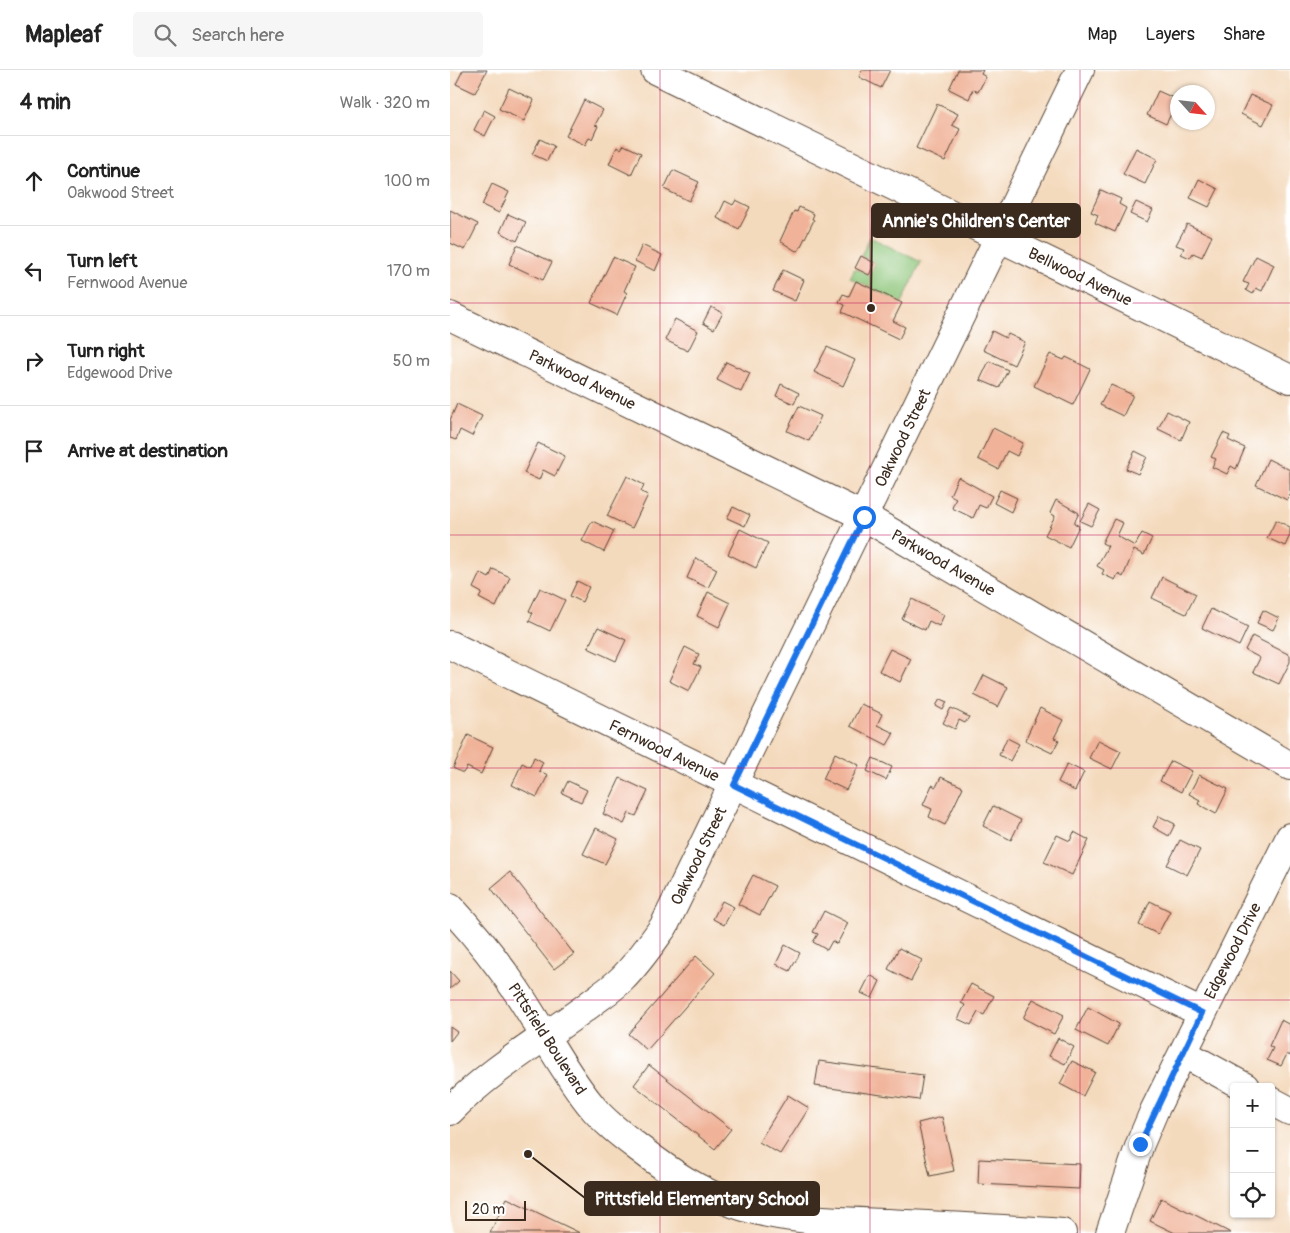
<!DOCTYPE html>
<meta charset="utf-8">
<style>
:root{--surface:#fff;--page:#f6f6f6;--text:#222;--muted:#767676;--line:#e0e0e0}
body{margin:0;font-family:Pangolin,sans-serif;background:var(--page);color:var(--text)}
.controls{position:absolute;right:15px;bottom:15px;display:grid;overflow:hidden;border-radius:5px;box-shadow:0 1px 4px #0004}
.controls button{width:45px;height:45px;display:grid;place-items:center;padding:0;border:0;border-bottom:1px solid var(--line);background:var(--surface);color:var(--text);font:25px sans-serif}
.compass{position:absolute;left:720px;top:15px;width:45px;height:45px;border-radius:50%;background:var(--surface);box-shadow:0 1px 4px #0004;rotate:117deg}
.scale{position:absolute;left:15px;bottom:12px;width:61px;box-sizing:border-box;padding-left:5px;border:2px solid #3b2a1e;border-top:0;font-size:14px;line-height:18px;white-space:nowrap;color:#3b2a1e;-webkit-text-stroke:4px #fff;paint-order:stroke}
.stop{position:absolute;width:15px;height:15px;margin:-11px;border:4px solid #1a73e8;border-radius:50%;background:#fff}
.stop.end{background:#1a73e8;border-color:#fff;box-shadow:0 1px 5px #0008}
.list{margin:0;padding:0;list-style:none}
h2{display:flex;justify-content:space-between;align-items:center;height:65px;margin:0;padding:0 20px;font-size:21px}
h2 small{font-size:16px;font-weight:400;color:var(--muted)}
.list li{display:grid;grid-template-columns:32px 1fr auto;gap:15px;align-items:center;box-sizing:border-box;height:90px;padding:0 20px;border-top:1px solid var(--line)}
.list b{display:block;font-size:19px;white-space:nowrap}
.list p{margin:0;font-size:16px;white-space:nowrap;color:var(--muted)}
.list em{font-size:16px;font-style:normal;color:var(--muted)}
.icon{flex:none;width:28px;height:28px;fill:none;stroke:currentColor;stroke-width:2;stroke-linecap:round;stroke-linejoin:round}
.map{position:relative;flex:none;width:840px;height:1163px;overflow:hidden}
header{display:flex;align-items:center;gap:30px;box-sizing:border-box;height:70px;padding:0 25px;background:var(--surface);border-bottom:1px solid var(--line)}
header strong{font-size:24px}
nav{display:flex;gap:28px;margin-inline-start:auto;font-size:18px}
.search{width:350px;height:45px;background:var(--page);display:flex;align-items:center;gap:12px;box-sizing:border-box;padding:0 18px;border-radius:5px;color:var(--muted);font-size:19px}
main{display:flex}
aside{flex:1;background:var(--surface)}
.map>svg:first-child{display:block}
.green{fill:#8ec67a;stroke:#64784c}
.building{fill:#f0b399}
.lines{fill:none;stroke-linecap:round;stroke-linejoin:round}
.minor-casing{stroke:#574436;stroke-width:30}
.minor{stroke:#fff;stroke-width:28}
.route{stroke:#1a73e8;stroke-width:6}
.grid{fill:none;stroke:#c2185b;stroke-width:1;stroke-opacity:0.55}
.labels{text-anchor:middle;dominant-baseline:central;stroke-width:5;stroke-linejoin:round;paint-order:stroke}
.street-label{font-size:16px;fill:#3b2a1e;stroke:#fff}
.leader{fill:none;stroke:#3b2a1e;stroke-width:2}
.callout-dot{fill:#3b2a1e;stroke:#fff;stroke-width:2}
.callout{fill:#3b2a1e;stroke:#3b2a1e;stroke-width:2}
.callout-label{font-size:18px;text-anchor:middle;font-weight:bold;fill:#fff}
</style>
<header>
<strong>Mapleaf</strong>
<div class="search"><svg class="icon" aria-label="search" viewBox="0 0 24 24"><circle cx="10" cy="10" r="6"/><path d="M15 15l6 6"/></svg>Search here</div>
<nav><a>Map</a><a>Layers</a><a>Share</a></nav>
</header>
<main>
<aside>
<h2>4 min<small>Walk · 320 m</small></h2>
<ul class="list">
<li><svg class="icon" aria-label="ahead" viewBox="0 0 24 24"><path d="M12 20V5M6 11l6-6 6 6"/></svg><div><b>Continue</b><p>Oakwood Street</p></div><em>100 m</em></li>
<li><svg class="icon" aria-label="left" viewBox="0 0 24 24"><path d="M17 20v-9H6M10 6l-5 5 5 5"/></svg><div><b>Turn left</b><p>Fernwood Avenue</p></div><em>170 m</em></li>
<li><svg class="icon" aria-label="right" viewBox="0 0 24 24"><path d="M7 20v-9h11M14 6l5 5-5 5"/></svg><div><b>Turn right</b><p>Edgewood Drive</p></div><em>50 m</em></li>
<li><svg class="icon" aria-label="arrive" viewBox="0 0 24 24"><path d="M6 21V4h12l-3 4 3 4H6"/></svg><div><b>Arrive at destination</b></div></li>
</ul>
</aside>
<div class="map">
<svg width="840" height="1163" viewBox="0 0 840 1163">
<rect width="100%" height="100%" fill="#fff"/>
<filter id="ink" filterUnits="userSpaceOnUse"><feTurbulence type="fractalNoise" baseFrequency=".02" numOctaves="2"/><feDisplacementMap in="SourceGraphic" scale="10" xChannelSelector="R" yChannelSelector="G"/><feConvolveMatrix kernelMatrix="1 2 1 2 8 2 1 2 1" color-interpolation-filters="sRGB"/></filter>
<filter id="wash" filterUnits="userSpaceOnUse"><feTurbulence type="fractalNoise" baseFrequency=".0096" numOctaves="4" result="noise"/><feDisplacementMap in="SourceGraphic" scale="20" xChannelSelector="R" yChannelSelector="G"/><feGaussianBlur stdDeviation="1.12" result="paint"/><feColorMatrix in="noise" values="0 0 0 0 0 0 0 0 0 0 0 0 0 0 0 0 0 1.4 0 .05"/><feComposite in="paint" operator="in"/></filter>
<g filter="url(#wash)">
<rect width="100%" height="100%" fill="#f4dabd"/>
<path class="green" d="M420,167L471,192L452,233L400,208L405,198L420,205L425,193L411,186Z"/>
<g id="blocks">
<path class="building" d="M13,0H37L25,23L6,14Z
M412,0H440L431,18L409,7Z
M508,0H533L531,4L536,7L528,22L523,19L519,29L499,19Z
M59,18L84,30L74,51L49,39Z
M708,21L728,30L716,54L697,45Z
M800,25L823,35L813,55L791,44Z
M134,30L153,40L145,55L148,56L142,69L139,68L135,75L116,66Z
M487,34L508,44L502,55L510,59L495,91L466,78Z
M34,40L45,46L35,66L24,60Z
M90,69L104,76L97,91L82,84Z
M174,75L191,83L181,105L159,94L167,77L171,79Z
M686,78L707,89L695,114L673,104Z
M223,100L249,112L239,131L214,119Z
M749,109L768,119L759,137L740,128Z
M42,114L59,122L49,143L32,135Z
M651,120L671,129L669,134L676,138L665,162L645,153L648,145L641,142Z
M286,130L300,137L289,159L267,148L275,131L283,135Z
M686,132L703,140L697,152L680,144Z
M349,137L364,144L362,149L364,150L349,180L346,181L330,171L344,141L347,142Z
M0,140L28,154L15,180L0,173Z
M58,144L76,152L67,171L50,162Z
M737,154L762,166L752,187L743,183L740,188L731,184L734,178L726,175Z
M67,175L102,192L93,210L59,194Z
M192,175L212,185L205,201L185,191Z
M411,186L425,193L419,205L405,198Z
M806,186L824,195L812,221L806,218L803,224L796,220L799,214L793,212Z
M163,187L185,197L174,221L177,223L167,245L141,233Z
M333,200L354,210L345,231L323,221Z
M406,211L452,233L443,251L455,257L449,269L392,242L395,235L389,232L393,224L399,226Z
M261,237L273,243L264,259L253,253Z
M225,249L248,261L238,281L215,270Z
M542,261L556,268L558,264L575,272L564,295L533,280Z
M377,277L405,290L393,316L364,302Z
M600,284L614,290L616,287L640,299L623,335L584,316Z
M539,291L558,300L549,318L530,310Z
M276,292L300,303L291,322L267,310Z
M331,314L349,323L344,334L326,326Z
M661,315L683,325L673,346L650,335Z
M7,334L32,346L22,366L10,360L6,370L0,368V350Z
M349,336L371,346L359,371L337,361Z
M717,341L739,352L731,370L708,359Z
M543,358L573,373L567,386L557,381L548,399L528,389Z
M773,363L780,366L778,370L795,378L786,399L781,396L777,404L762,397L766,389L761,387Z
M88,373L115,386L105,406L93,400L89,410L74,403Z
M685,381L697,387L688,404L676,399Z
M818,389L840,400V425L837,430L806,415Z
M177,406L194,415L191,422L198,425L182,458L157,446Z
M508,407L542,426L536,438L529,435L523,448L502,438L506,428L500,425Z
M550,420L567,428L561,442L544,433Z
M606,430L629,443L624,453L629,456L619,477L595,465L605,446L600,443Z
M639,434L650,440L641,456L630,451Z
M283,437L300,445L295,456L277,448Z
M664,449L673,453L667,466L685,476L692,463L702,468L694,485L684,480L673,507L668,504L665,510L652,504L654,500L647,496L658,476L652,473Z
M826,450L840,457V465L835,476L817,468Z
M142,451L164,461L154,482L132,471Z
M290,459L318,473L306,498L278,484Z
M246,488L267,499L258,518L237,508Z
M43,499L60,507L46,537L29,528L32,523L23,518L30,503L39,508Z
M712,507L746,524L736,544L702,528Z
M127,511L139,517L132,532L120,526Z
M90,518L115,530L100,561L79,551L83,543L79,541Z
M258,522L280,533L269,557L247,546Z
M462,529L494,545L489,556L479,551L475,560L452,549Z
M761,539L798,557L789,576L752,558Z
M813,540L829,548L823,560L807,553Z
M148,557L176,570L166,591L138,578Z
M802,566L840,585V592L829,614L803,602L810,588L795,580Z
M235,577L249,584L244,594L251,597L239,621L219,611Z
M440,579L461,589L450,612L429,601Z
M534,605L558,617L548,637L524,625Z
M490,629L497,632L493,640L486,636Z
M411,634L432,644L427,655L444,663L437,675L400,656Z
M501,638L519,647L515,653L509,650L505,659L493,653Z
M590,638L613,650L604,668L609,670L602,683L575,670Z
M18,665L43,677L31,704L17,697L13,703L3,698Z
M557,668L569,674L560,691L549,685Z
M648,670L671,681L662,699L639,688Z
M385,683L409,695L396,720L373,709Z
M84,687L93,692L89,701L98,705L87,727L62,715L72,693L80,697Z
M423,688L442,697L436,710L417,701Z
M721,691L742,701L731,722L710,711Z
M617,694L634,702L625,721L608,712Z
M749,705L778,719L766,744L748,734L750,730L739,724Z
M491,707L513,717L495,755L479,747L482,739L473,735L482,715L486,717Z
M170,708L198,721L186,746L179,743L174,754L153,744Z
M118,711L137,720L131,732L112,723Z
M543,736L571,750L561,770L533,756Z
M709,746L725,754L719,766L703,757Z
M146,758L168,769L155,794L133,784Z
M624,762L639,770L622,805L594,792L607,765L620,771Z
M730,770L750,780L737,805L717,795Z
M60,802L124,884L104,899L41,818Z
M303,805L325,816L310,845L288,834Z
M272,831L284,837L274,855L263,849Z
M700,831L720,841L708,864L689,855Z
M374,841L398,853L387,874L382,871L377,880L363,872L368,864L363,862Z
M335,875L350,883L340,901L326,894Z
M449,878L472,890L461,911L438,899Z
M246,886L265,903L197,980L178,964Z
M0,901L9,911L0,919Z
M420,905L430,911L422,928L411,923Z
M521,914L544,926L534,945L528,942L521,955L508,949L515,935L511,933Z
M583,929L614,945L604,964L573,948Z
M638,937L669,954L658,976L626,960Z
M831,950L840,955V986L837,984L831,996L817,990L823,978L819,976Z
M0,957L7,962L0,971Z
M608,968L624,977L615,994L599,986Z
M369,991L473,1005L469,1030L365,1016Z
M622,991L645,1002L633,1026L610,1014Z
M199,995L281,1059L265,1079L184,1015Z
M338,1025L359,1038L330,1084L309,1072Z
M492,1047L504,1101L480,1106L468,1053Z
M529,1089L630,1094L629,1119L528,1114Z
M57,1128L130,1163H40Z
M711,1128L781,1163H725L700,1151Z"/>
</g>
</g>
<g filter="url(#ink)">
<use href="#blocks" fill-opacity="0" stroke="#574436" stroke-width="1"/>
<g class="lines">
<g class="minor-casing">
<path id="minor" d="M205,0L840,309
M0,246L415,447L840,696
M0,575L752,943
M0,837C24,863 46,890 66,920C91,957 111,998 140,1034C153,1051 173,1066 190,1079C220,1102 249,1122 285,1134C333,1151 387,1151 438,1153C496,1156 554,1158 612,1163
M733,983L795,1017
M821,1031L840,1041
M0,1041C41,999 92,970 139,935C149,927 162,919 172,909C188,893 201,874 214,856L630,0
M660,1163L690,1074L704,1041L840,767"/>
</g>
<use href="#minor" class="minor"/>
</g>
</g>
<g class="lines" filter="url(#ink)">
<path class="route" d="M414,447L284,715L752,943L690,1074"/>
</g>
<path class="grid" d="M210,0V1163M420,0V1163M630,0V1163M0,233H840M0,465H840M0,698H840M0,930H840"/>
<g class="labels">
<g class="street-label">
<text transform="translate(630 207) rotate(26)">Bellwood Avenue</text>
<text transform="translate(132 310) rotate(26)">Parkwood Avenue</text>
<text transform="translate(453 368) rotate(-64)">Oakwood Street</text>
<text transform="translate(493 493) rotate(30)">Parkwood Avenue</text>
<text transform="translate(214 681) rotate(26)">Fernwood Avenue</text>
<text transform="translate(249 786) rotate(-64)">Oakwood Street</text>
<text transform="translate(783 881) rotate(-63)">Edgewood Drive</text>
<text transform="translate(97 969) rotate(57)">Pittsfield Boulevard</text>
</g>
</g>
<path class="leader" d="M421 238L422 151M78 1084L135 1128"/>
<g class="callout-dot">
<circle cx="421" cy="238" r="5"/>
<circle cx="78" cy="1084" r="5"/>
</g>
<g class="callout">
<rect x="422" y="134" width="208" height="33" rx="5"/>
<rect x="135" y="1112" width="234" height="33" rx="5"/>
</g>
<g class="callout-label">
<text x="526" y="157">Annie's Children's Center</text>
<text x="252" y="1135">Pittsfield Elementary School</text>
</g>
</svg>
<div class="controls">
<button>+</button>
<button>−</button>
<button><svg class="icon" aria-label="locate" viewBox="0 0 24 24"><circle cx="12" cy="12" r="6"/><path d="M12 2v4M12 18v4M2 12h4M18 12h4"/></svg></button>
</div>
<svg class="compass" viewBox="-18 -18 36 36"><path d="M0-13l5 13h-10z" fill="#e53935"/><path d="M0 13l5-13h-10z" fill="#767676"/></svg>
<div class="scale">20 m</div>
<div class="stop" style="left:414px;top:447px"></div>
<div class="stop end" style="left:690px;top:1074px"></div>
</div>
</main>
